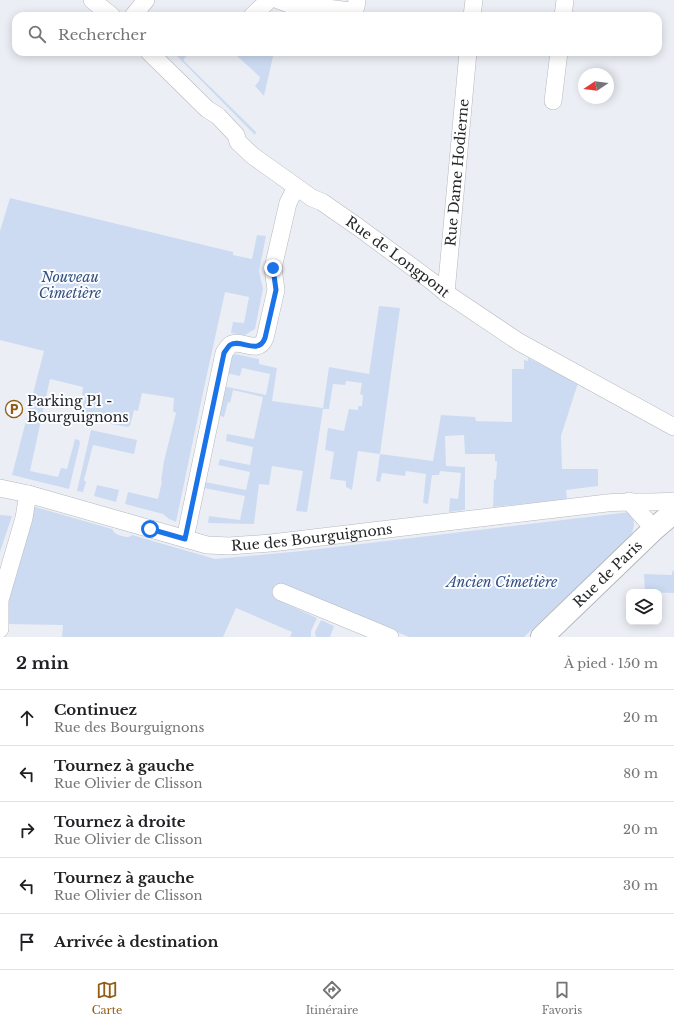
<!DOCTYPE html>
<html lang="fr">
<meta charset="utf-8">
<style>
:root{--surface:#fff;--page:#f6f6f6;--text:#202124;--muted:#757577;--line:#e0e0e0;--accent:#935d13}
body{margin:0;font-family:"Libre Baskerville",serif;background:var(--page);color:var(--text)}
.controls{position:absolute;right:12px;bottom:12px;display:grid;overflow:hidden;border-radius:8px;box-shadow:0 2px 10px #0003}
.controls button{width:36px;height:36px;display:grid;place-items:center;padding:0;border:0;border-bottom:1px solid var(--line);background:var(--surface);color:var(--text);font:20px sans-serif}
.compass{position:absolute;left:578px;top:68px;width:36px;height:36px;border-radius:50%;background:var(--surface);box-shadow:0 2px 10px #0003;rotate:257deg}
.stop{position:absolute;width:12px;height:12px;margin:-9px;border:3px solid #1a73e8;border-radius:50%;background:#fff}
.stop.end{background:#1a73e8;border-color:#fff;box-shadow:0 1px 4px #0008}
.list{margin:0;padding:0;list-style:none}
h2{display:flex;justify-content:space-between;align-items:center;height:52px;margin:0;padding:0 16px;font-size:17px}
h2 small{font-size:13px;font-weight:400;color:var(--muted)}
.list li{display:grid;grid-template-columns:26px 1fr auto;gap:12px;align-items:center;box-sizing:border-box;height:56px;padding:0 16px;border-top:1px solid var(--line)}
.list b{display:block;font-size:15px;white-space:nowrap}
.list p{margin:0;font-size:13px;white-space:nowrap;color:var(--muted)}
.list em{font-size:13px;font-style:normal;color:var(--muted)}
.icon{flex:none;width:22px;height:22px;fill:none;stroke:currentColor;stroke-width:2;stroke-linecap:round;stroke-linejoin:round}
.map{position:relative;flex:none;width:674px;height:637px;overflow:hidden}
.search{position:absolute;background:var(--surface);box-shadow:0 2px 10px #0003;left:12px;right:12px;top:12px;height:44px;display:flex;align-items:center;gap:10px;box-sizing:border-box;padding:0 14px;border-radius:12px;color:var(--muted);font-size:15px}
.sheet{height:332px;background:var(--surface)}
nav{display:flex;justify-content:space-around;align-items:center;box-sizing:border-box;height:56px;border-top:1px solid var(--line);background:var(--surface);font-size:11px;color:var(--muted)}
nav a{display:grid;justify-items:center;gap:2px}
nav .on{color:var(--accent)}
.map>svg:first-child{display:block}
.green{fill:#cddbf2}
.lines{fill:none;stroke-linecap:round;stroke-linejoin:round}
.minor-casing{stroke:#b4b8be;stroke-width:18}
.major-casing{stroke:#b4b8be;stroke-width:24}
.minor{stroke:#fff;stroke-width:17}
.major{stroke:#fff;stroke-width:22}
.route{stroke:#1a73e8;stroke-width:5}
.labels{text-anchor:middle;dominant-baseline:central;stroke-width:4;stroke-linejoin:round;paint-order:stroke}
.street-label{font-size:14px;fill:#232527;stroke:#fafcff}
.park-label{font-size:14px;font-style:italic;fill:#345081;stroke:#fafcff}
.poi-label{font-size:14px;fill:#232527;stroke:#fafcff;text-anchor:start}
</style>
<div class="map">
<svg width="674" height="637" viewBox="0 0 674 637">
<rect width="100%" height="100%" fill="#ebeff5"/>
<path class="green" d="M173,52H190L183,60L251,127L256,132L255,135Z
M241,52H274L264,96L255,86L259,81L260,77L237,56Z
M10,198L233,252V255L252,259L257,235L266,236L259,271L263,289L255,329L245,335L231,333L233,322L244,323L249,297L225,292L204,388L176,522L169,519L163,514L125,504L128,492L158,499L162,481H161L164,461L176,413L173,411L174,398L142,393L138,411L134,410L130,426L127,427L80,418L85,396L82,395L83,387L50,379L30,471L58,477L61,468L67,469L75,439L79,440L80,443L69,489L12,475L44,351L0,340V231Z
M379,306L400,308L380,454L433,461L441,415L475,417L476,421L512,422V369H524V360L528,361V358L578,383L561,436L562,469H598V486L566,490L567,499L493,507L494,480L496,479L497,461H495V454H465L464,435L445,436L446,466L465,467V510L449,512L450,498L458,499L461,473L440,471L439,475H432L428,504L423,503L426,474L406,471L405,476L382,473L380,482L376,481L380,454L358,451L352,490L346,487V481L330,479L334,452L325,450L328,428L344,431L349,409L358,410V406H362L363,395L360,394L362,383L346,381L345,385L333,384L329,409H323L307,512L296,511L303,471L272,466L269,485L259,484L254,524L208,523L209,516L240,520L245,496L204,488L205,482L246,490L250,472L218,465L220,459L250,465L253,447L226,441L227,434L254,439L263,397L233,390L230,403L228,402L224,417L217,415L223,386L266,395L270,374L242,368L240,376L226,373L229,358L235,354L259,359V364L277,368L272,401L323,408L329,367L369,374Z
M91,430L137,440L134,454L93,445L84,480L86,482L83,492L77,491Z
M97,485L119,490L116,502L94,496Z
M32,506L112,529C114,535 124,537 129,537L132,535L215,559L302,551L630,512C636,522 635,529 629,538L524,637H409L332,605L283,584L278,600L317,618L311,631V637H290L292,632L236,608L223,637H62L63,625L5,624L4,601Z
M0,515L12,516L0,552Z
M674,570V593L645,592L644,574L672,575V572Z
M321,620L334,626L330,637H316L315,632Z"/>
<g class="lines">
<g class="minor-casing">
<g id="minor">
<path d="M92,0L112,16"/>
<path d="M278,0L289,4L320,7L350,11L356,7L357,0"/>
<path d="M133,16L146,0"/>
<path d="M252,16L269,0"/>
<path d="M472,16L474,0"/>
<path d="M563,16L565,0"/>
<path id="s1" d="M149,52L207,109L218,116L236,135L238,142L253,156L312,198L322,202L358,227L434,283L446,293L519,342L674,427"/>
<path d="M553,101L559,52"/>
<path id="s2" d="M446,293L468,52"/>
<path id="s3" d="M0,488L28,494L207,545L229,546L271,543L607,503C629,501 652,503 674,501"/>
<path d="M629,501L654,529"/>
<path d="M185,539L224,353C226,350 228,347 230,345C241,338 258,356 265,338L276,290L273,268L288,203L296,187"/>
<path d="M281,592L390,637"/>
<path d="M0,629V600L24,518L28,494"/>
</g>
</g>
<g class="major-casing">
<g id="major">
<path id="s4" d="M542,637L654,529L674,512"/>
</g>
</g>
<use href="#minor" class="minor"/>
<use href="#major" class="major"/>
</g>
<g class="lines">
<path class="route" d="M150,529L185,539L224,353C226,350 228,347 230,345C241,338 258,356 265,338L276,290L273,268"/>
</g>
<defs>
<g id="parking-ring" transform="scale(0.9)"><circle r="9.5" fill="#fafcff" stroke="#935d13" stroke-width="1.5"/><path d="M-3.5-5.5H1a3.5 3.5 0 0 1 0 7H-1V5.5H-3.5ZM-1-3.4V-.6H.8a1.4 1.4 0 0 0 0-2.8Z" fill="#935d13"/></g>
</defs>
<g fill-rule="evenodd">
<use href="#parking-ring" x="14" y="409"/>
</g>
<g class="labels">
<g class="street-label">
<text stroke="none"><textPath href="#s2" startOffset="121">Rue Dame Hodierne</textPath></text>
<text stroke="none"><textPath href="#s1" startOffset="325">Rue de Longpont</textPath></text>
<text stroke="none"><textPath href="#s3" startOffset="320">Rue des Bourguignons</textPath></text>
<text stroke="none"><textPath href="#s4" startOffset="91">Rue de Paris</textPath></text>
</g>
<g class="park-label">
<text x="70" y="277">Nouveau<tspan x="70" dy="16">Cimetière</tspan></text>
<text x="502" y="582">Ancien Cimetière</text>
</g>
<g class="poi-label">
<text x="27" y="401">Parking P1 -<tspan x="27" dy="16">Bourguignons</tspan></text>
</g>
</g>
</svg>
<div class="controls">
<button><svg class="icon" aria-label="layers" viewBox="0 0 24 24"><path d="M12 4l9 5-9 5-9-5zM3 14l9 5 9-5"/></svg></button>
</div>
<svg class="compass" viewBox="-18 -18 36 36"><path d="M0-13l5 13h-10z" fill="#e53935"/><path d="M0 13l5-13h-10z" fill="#757577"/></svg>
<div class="stop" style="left:150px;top:529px"></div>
<div class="stop end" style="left:273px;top:268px"></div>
<div class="search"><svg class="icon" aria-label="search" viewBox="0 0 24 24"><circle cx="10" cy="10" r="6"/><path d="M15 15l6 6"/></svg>Rechercher</div>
</div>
<section class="sheet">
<h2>2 min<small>À pied · 150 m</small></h2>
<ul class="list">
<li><svg class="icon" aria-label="ahead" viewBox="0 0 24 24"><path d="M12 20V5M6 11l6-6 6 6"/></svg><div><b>Continuez</b><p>Rue des Bourguignons</p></div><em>20 m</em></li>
<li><svg class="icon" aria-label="left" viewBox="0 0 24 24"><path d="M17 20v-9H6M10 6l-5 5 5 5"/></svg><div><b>Tournez à gauche</b><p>Rue Olivier de Clisson</p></div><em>80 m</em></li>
<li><svg class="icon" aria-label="right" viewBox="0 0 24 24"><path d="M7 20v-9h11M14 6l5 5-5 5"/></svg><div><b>Tournez à droite</b><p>Rue Olivier de Clisson</p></div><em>20 m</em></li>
<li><svg class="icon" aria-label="left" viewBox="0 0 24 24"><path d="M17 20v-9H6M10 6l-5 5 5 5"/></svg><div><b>Tournez à gauche</b><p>Rue Olivier de Clisson</p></div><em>30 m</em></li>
<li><svg class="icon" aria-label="arrive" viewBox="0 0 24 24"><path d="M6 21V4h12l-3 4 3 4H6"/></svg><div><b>Arrivée à destination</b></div></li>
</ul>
</section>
<nav>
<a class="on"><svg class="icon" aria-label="map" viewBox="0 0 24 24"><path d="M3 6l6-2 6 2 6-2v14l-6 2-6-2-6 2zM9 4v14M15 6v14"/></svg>Carte</a>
<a><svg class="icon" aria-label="directions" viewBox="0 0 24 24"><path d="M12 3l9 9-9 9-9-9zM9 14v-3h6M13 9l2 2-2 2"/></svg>Itinéraire</a>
<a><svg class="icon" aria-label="saved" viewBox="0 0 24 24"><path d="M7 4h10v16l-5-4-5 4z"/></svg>Favoris</a>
</nav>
